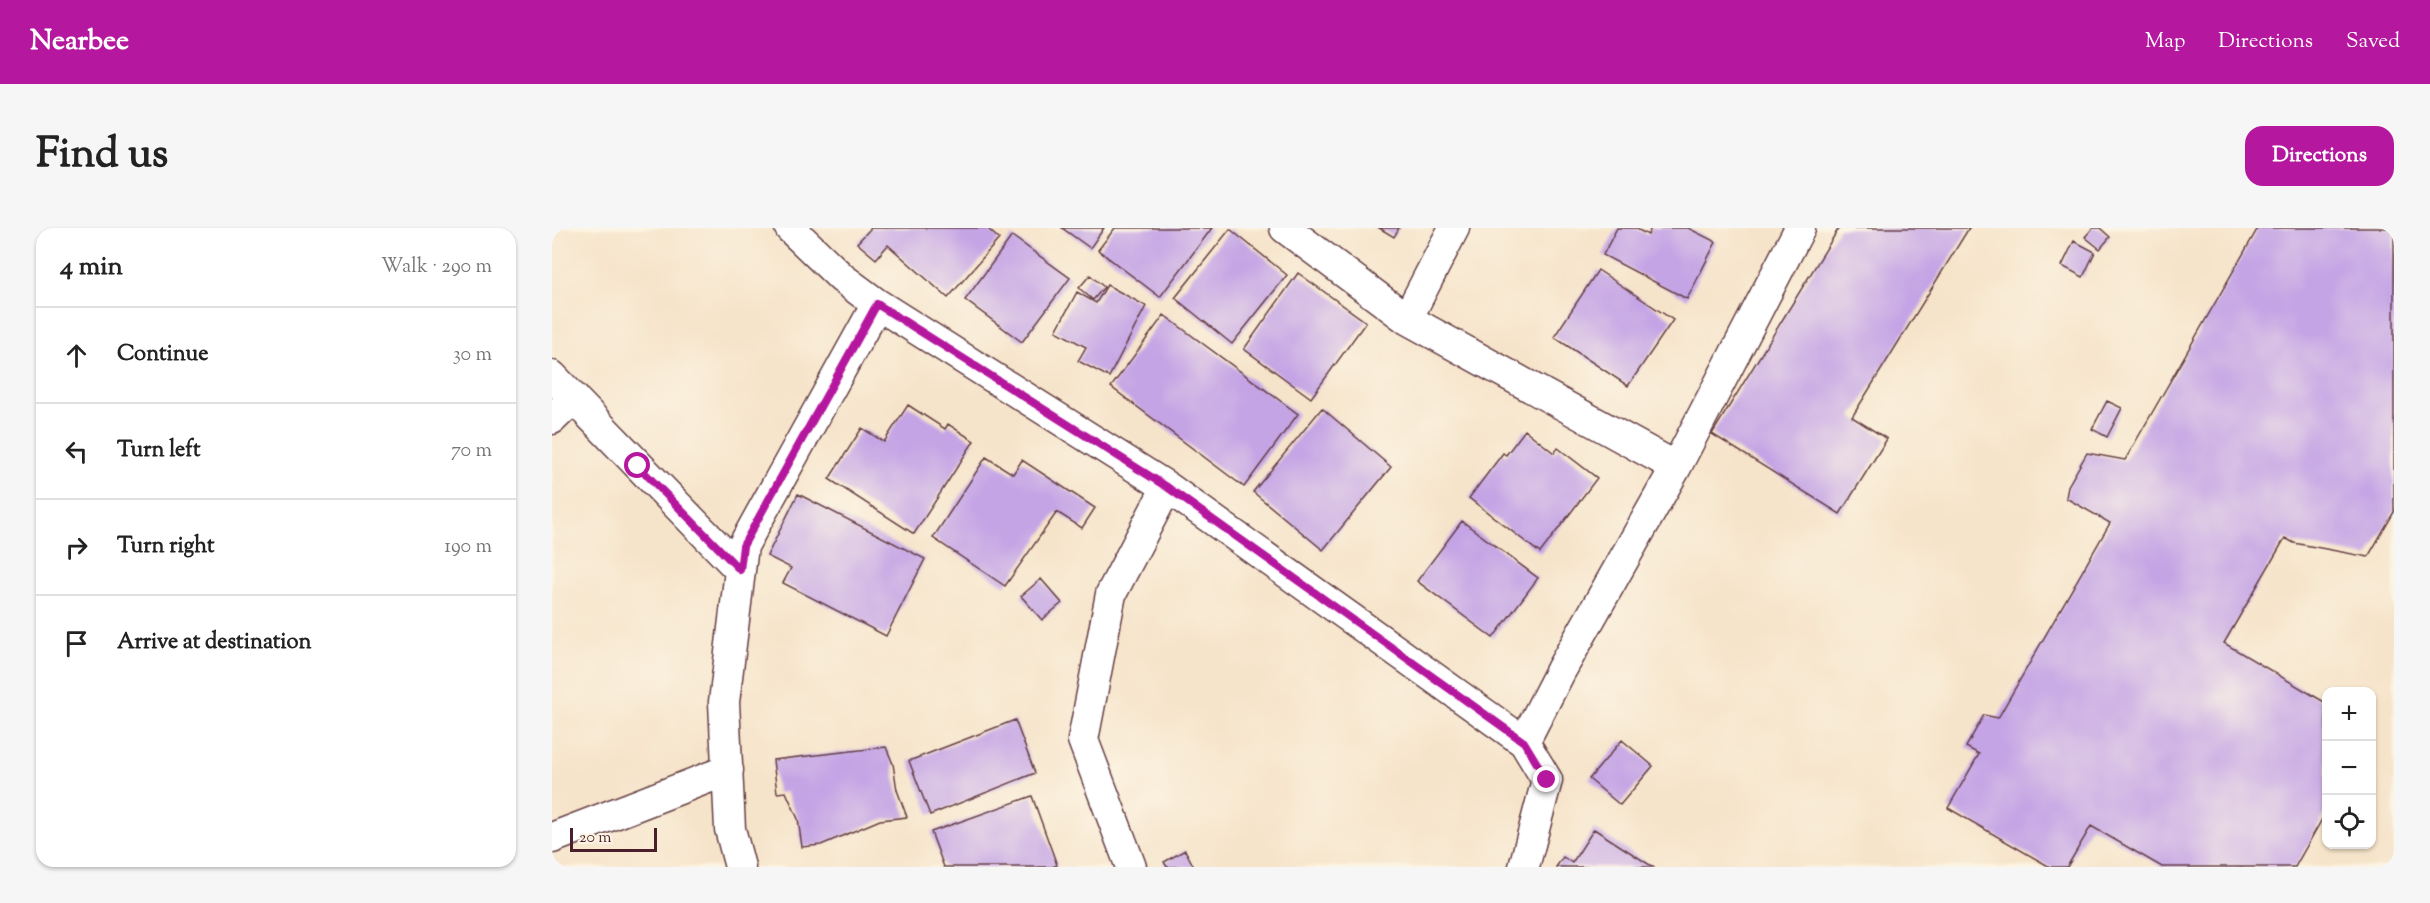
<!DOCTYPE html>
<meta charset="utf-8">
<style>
:root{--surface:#fff;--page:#f6f6f6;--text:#222;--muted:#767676;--line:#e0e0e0;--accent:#b5179e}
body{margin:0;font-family:"Sorts Mill Goudy",serif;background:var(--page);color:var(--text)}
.controls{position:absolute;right:18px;bottom:18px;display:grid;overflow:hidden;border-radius:12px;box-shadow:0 2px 4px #0004}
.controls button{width:54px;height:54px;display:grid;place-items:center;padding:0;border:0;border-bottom:2px solid var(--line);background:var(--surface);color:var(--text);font:30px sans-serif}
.scale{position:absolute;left:18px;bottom:15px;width:87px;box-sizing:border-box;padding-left:6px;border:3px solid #4a1f2b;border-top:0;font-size:16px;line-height:21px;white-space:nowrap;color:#4a1f2b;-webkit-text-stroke:4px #fcf5e5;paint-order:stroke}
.stop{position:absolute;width:18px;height:18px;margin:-14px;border:4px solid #b5179e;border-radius:50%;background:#fff}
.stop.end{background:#b5179e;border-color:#fff;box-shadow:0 2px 6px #0008}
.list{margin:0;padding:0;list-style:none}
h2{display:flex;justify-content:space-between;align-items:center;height:78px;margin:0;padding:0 24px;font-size:26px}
h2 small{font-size:20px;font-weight:400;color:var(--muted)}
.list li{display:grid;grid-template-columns:39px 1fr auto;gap:18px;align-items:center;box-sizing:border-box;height:96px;padding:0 24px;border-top:2px solid var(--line)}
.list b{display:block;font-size:22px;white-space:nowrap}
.list em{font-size:20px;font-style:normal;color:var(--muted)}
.icon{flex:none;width:33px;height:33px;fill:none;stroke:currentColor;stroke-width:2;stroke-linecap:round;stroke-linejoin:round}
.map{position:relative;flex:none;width:1842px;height:639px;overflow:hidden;border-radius:18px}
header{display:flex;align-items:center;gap:36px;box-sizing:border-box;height:84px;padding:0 30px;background:var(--accent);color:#fff}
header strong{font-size:28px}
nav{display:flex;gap:33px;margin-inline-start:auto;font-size:21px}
.intro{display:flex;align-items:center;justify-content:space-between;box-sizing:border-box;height:144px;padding:0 36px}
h1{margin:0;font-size:42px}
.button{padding:15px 27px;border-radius:18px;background:var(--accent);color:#fff;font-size:21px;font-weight:700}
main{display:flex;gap:36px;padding:0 36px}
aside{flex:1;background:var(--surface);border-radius:18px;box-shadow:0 2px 4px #0004}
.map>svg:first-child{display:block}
.building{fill:#c4a4e5}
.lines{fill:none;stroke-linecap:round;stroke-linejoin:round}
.minor-casing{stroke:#643d43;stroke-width:33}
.minor{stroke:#fff;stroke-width:30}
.route{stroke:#b5179e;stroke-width:8}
</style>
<header>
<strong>Nearbee</strong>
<nav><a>Map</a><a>Directions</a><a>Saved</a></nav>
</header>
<div class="intro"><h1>Find us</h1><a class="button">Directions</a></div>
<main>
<aside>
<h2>4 min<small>Walk · 290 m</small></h2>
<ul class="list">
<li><svg class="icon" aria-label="ahead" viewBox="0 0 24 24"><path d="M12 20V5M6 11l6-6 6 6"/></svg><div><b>Continue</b></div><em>30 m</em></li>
<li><svg class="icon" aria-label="left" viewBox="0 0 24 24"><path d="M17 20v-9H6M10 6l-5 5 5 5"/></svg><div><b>Turn left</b></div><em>70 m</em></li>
<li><svg class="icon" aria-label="right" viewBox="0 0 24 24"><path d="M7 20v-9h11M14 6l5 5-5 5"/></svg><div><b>Turn right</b></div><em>190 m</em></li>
<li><svg class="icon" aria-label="arrive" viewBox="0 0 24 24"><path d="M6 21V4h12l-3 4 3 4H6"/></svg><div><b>Arrive at destination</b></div></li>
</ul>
</aside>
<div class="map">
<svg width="1842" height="639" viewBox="0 0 1842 639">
<rect width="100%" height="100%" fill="#fcf5e5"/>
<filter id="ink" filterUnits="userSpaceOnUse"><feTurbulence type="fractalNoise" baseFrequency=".0167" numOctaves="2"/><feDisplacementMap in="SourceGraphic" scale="12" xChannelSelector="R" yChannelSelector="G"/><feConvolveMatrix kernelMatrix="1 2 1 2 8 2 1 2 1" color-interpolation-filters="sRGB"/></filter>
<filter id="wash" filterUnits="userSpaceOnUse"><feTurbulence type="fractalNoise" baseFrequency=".008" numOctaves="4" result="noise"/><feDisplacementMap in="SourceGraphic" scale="24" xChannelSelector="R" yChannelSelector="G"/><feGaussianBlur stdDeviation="1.35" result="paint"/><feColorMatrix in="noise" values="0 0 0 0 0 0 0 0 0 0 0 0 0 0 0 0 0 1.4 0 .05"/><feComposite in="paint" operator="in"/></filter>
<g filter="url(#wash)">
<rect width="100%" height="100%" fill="#f6e4ca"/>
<g id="blocks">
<path class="building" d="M319,0H435L447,11L396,70L336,17L324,31L305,15Z
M510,0H552L538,20Z
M563,0H660L608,69L546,22Z
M827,0H847L842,9Z
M1065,0H1083L1096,7L1099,0H1136L1164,14L1135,71L1051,27Z
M1287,0H1417L1300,189L1335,211L1288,286L1160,206Z
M1541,0H1548L1558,9L1548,21L1533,9Z
M1706,0H1842V284L1816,329L1742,315L1733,310L1672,415L1774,475V584L1743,639H1610L1539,598L1515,639H1498L1396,580L1427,526L1414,519L1432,487L1446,490L1558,295L1514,270L1516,258L1535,225L1573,232Z
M678,1L735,47L680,116L623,70Z
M460,8L518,50L470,114L413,72Z
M1522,13L1543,24L1531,49L1510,38Z
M1046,42L1121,92L1076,158L1002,109Z
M746,45L814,94L759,170L692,121Z
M538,47L552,59L541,72L527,60Z
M555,57L594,78L557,149L526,133L534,119L504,103L525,64L544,75Z
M612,87L746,186L692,259L559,159Z
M1555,173L1570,180L1555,209L1540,201Z
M356,177L393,201L396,196L422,213L362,306L277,251L310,200L332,214Z
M770,180L839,239L771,322L701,264Z
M973,202L1002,225L1006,220L1045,250L988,325L917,270L951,225L954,227Z
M434,229L461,246L470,232L543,280L530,300L505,284L453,358L381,310Z
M246,266L373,331L334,408L231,355L239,340L215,328Z
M910,293L986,350L941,410L865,353Z
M489,351L510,375L490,392L469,368Z
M463,492L483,545L378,587L357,533Z
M1070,512L1101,538L1068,577L1037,551Z
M334,519L341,536L345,562L355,589L328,592L269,617L250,619L246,591L234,564L225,565L221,532Z
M480,568L505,637L500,639H392L379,604Z
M1042,601L1101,639H1004L1011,629L1020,635Z
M633,622L642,639H615L612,634Z"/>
</g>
</g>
<g filter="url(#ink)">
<use href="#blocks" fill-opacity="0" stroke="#643d43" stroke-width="1.5"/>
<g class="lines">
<g class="minor-casing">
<path id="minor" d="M238,0L290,50L325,76L615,259L972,514L995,552L972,639
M733,0L855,91L1124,239
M855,91L902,0
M0,148L188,342
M0,191L22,170
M972,514L1009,442L1124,239L1248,0
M0,610L176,542
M188,639L178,601L172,474L191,318L325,76
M579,639L531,512L559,366L615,259"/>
</g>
<use href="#minor" class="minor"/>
</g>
</g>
<g class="lines" filter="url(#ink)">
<path class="route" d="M86,238L188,342L191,318L325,76L615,259L972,514L995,552"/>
</g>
</svg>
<div class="controls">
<button>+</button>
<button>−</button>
<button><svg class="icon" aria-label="locate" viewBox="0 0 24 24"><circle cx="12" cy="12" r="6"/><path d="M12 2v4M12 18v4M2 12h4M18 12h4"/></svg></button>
</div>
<div class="scale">20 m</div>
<div class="stop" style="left:86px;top:238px"></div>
<div class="stop end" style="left:995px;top:552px"></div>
</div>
</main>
